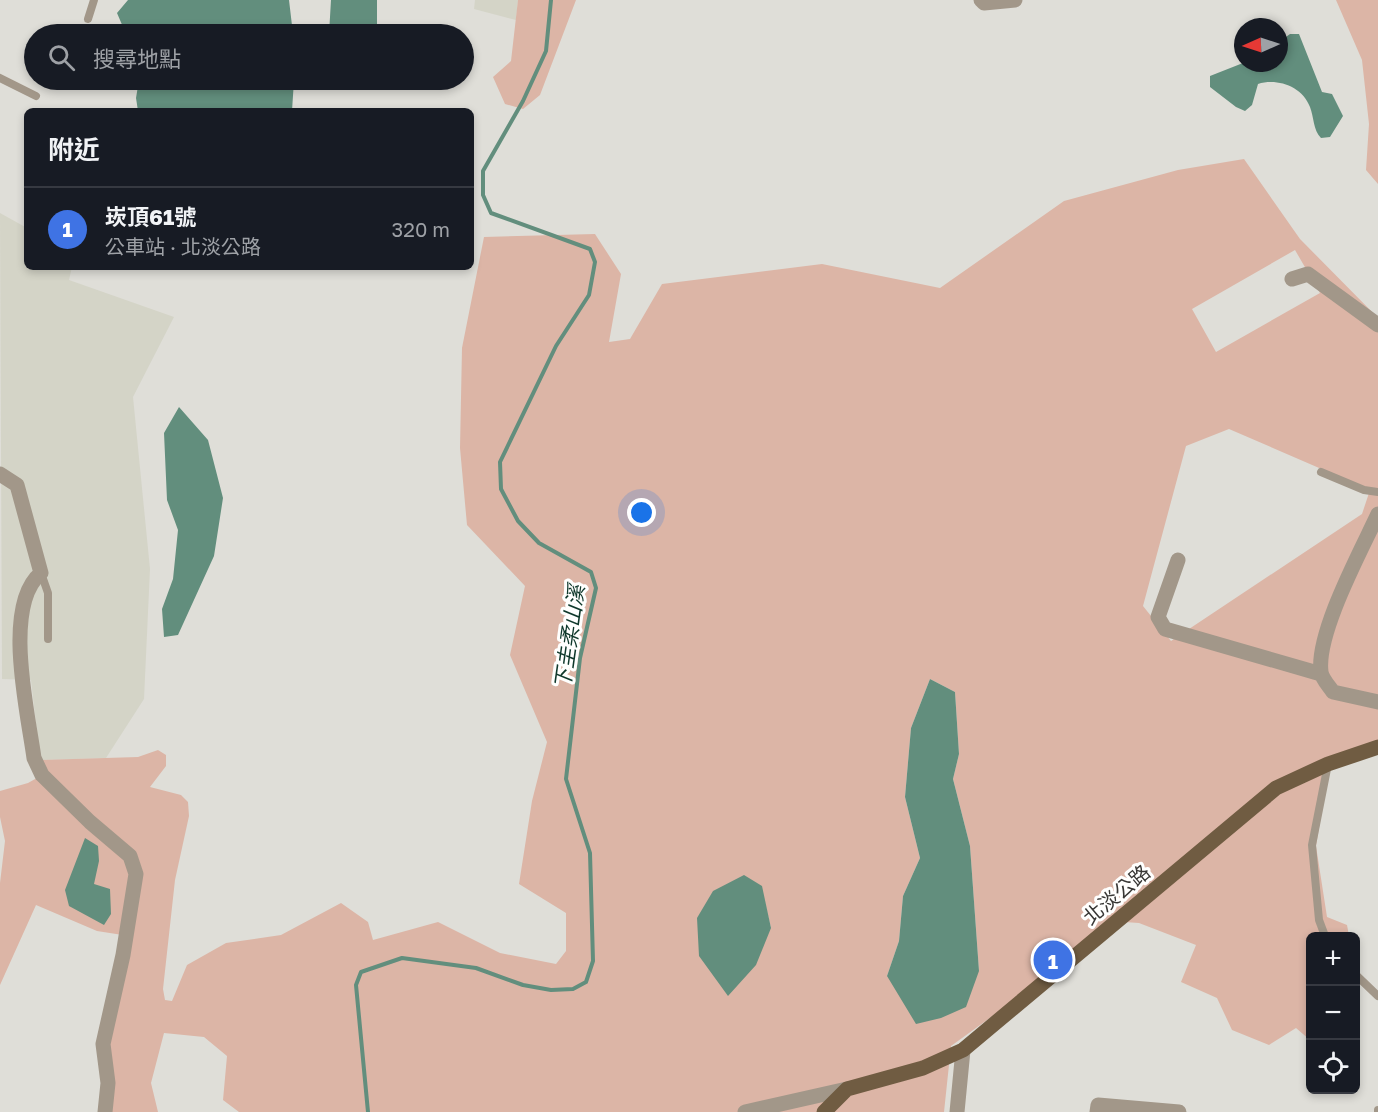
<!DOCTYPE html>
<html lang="zh-TW">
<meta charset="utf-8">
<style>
:root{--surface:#171b24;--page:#242831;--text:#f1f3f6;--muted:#9ea1a6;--line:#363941;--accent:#3f73e4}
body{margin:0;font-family:"Golos Text","Noto Sans TC",sans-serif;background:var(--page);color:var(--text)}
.controls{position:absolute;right:18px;bottom:18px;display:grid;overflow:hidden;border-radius:9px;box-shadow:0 3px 9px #0003}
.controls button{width:54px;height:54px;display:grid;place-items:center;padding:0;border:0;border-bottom:2px solid var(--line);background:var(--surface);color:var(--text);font:30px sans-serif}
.compass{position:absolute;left:1234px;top:18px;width:54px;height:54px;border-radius:50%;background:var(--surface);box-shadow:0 3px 9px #0003;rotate:267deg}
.you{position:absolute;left:642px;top:513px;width:21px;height:21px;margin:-15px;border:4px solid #fff;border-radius:50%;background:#1a73e8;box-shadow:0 0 0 9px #1a73e833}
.badge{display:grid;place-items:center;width:39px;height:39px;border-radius:50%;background:var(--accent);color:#fff;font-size:20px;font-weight:700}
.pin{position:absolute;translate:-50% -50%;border:3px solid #fff;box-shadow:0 2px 6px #0006}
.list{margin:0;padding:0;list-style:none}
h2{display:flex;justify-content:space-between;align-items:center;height:78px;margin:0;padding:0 24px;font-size:26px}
h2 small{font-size:20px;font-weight:400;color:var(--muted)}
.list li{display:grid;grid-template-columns:39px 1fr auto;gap:18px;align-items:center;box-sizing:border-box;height:84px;padding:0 24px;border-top:2px solid var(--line)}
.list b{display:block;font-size:22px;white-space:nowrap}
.list p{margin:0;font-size:20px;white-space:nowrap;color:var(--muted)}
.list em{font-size:20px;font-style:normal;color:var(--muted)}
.icon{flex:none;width:33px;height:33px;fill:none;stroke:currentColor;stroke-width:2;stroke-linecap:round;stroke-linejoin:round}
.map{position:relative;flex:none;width:1378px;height:1112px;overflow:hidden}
.search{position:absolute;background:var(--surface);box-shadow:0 3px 9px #0003;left:24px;top:24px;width:450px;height:66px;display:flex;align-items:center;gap:15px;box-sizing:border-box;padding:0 21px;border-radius:33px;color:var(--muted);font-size:22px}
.panel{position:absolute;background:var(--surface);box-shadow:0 3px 9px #0003;left:24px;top:108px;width:450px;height:162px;border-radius:9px}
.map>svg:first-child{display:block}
.built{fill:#d4d4c7}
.green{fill:#dcb5a6;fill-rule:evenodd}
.water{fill:#628e7d}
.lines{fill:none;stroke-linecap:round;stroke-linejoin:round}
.stream{stroke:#628e7d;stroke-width:4}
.lane{stroke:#a29789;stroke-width:8}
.street{stroke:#a29789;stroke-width:15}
.primary{stroke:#705c42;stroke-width:15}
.labels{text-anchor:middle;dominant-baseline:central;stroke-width:6;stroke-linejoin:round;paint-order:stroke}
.street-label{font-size:20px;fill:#383735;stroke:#fffffe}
.water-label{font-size:21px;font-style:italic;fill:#0f382b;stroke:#fffffe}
</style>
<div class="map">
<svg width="1378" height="1112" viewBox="0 0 1378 1112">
<rect width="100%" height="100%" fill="#dfded8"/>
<path class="built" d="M475,0H518L516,20L474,9Z
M0,213L27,228V267H72L69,280L174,317L133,397L150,569L144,699L106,758L40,760L31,680L2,679Z"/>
<path class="green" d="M518,0H576L540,95L523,109L505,104L493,77L511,61Z
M1336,0H1378V184L1366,170L1369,124L1362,60Z
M1244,159L1300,239L1378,318V751L1329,768L1316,846L1327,917L1347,925L1349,936H1310V1040L1296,1028L1269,1045L1232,1030L1217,998L1181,982L1196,945L1139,923L1110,921L1005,1007L951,1046L944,1112H239L223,1100L227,1056L204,1037L164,1033L151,1083L158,1112H106V1041L129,936L97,931L36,905L0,985V883L5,841L0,817V791L28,783L44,774L40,760L138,757L158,750L166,755V766L150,787L181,795L188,802L189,816L175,880L163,989L165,1000L172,1001L187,965L226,943L281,935L341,903L368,922L373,940L438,922L500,953L556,964L566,951V913L519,884L532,801L547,742L510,655L525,586L467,525L460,448L462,348L484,237L595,234L621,274L609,342L630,339L662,284L822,264L940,288L1064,201L1178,170ZM1295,250L1320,293L1216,352L1192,309ZM1229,429L1370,490L1362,514L1171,641L1143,606L1186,446ZM930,679L955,692L959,754L953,779L970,846L979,971L887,976L899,941L903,896L920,858L905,797L911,728ZM743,876L761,886L771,928Z"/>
<path class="water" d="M128,0H289L293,34H126L117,13Z
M331,0H377V34H329Z
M1290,34H1299L1322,92L1332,94L1343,116L1330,137L1321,138C1313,130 1314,117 1310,107C1302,86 1277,78 1258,84L1252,105L1245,111L1236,107L1210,87V76L1243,63H1279V42Z
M139,80H294L292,111H138L136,98Z
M179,407L208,440L223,498L214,556L178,635L164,637L162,609L173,579L178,530L167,500L164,433Z
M930,679L955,692L959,754L953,779L970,846L979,971L966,1007L941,1018L916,1024L887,976L899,941L903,896L920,858L905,797L911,728Z
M85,838L98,846L99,861L94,884L110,889L111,914L104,925L69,906L65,890Z
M744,875L762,886L771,928L756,965L728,996L699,956L697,918L713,891Z"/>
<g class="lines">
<path class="stream" d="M368,1112L356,985L361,972L402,958L476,968L523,985L551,990L573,989L586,982L593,961L590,853L566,779L580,658L596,588L591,572L539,543L518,521L501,489L500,462L556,346L589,295L595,262L590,249L491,213L483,195V171L523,101L546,51L551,0"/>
<path class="lane" d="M88,19L94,0
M0,78L36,96
M1321,472L1364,490L1378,492
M41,573L48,593V639
M1325,936L1319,920L1312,845L1328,764
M1356,975L1378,996
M1378,1112V1110"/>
<path class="street" d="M981,0L984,3L1015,0
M1292,279L1308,274L1378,325
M0,474L17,485L41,573C2,605 28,713 34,758L42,775L90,822L130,856L136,874L123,955L103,1044L108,1083L105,1112
M1378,514C1361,551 1316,633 1321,672C1322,679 1329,686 1333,692L1378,702
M1178,560L1158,617L1165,629L1321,674
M745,1112L847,1089
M957,1112L963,1050
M1097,1112L1098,1105L1179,1112"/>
<path class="primary" d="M824,1112L847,1089L923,1068L963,1050L1276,788L1328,764L1378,747"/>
</g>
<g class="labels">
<g class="street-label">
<text transform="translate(1116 894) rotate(-40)">北淡公路</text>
</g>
<g class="water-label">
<text transform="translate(569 637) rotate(-82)">下圭柔山溪</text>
</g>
</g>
</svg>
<div class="controls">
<button>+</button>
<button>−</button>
<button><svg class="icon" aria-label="locate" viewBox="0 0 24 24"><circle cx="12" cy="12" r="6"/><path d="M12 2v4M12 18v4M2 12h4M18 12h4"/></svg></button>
</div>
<svg class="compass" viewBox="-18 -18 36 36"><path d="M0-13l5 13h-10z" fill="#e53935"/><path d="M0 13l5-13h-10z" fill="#9ea1a6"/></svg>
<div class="you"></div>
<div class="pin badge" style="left:1053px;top:960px">1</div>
<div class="search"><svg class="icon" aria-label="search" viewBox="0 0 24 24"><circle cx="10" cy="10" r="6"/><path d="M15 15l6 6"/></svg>搜尋地點</div>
<section class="panel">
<h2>附近<small></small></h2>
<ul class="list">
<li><span class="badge">1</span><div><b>崁頂61號</b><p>公車站 · 北淡公路</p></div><em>320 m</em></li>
</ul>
</section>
</div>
